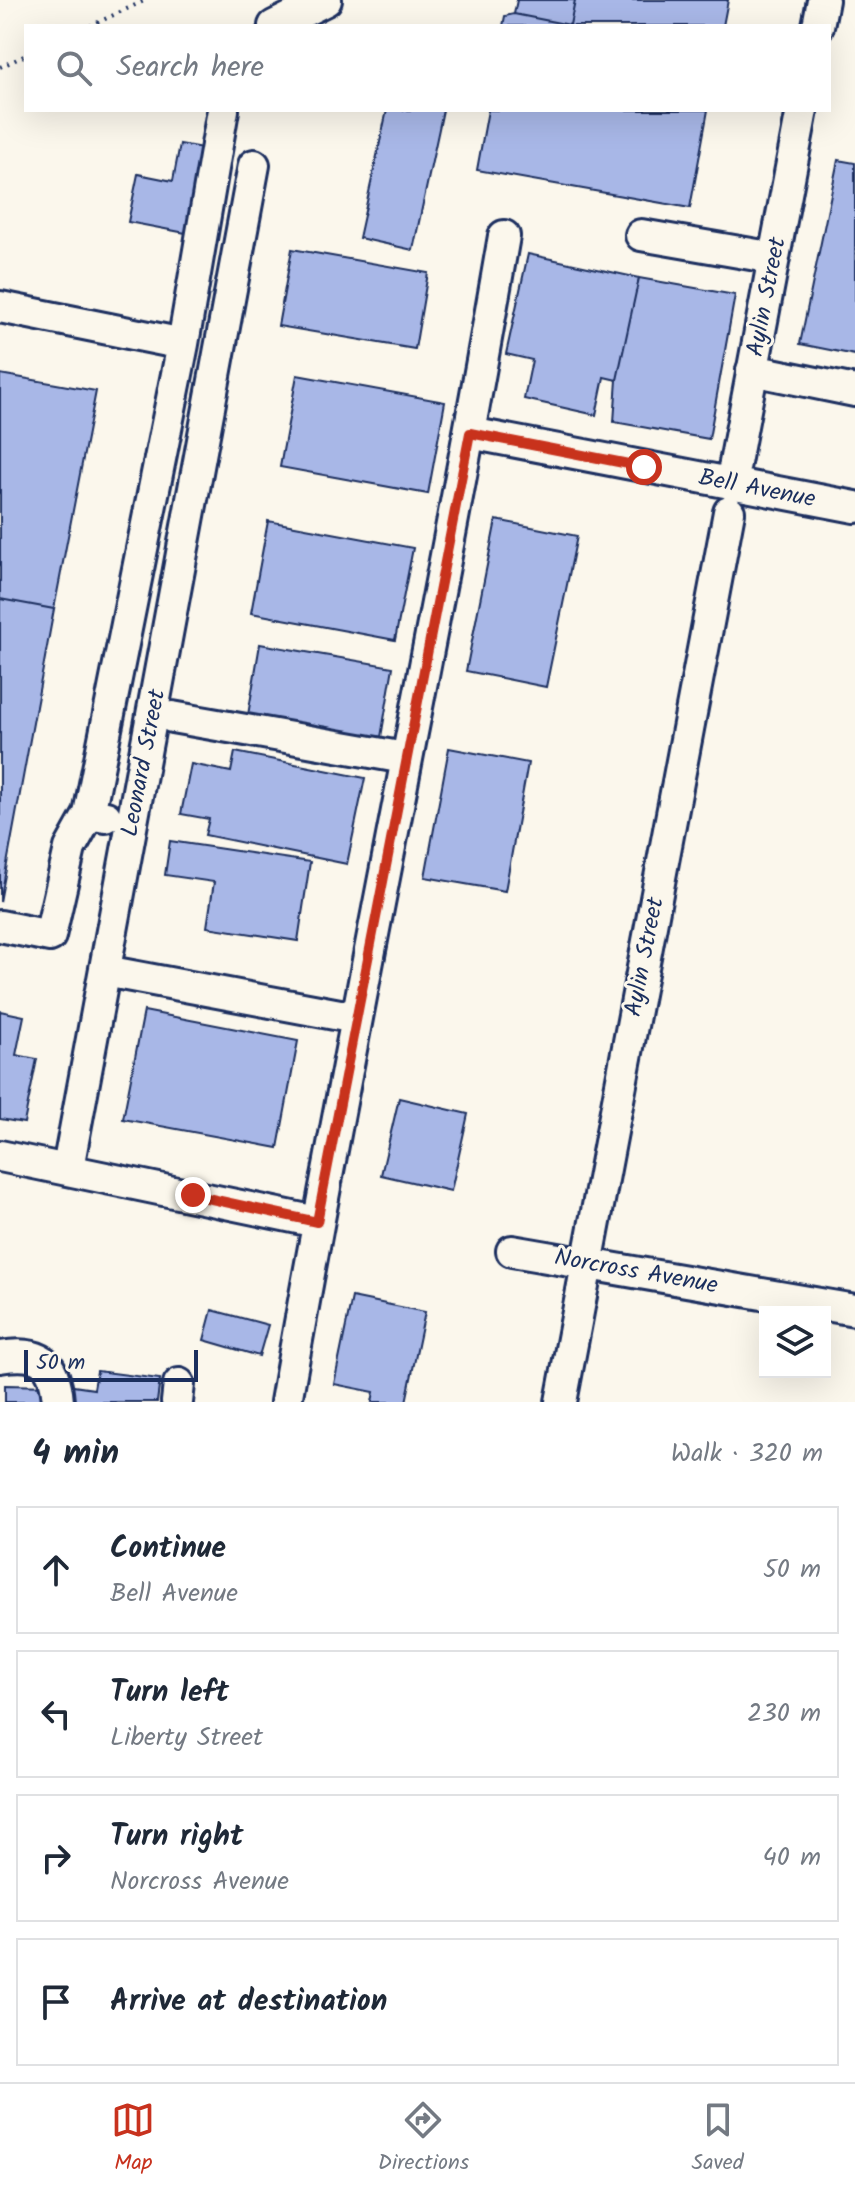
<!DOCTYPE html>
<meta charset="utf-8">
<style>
:root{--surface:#fff;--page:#f6f6f7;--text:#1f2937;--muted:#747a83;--line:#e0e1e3;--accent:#c8321e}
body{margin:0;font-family:Kalam,sans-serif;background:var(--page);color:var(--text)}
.controls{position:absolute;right:24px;bottom:24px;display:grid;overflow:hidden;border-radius:0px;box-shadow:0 8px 32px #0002}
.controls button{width:72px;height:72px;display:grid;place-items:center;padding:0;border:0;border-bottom:2px solid var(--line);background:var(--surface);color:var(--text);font:40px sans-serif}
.scale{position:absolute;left:24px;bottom:20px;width:174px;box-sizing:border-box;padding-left:8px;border:4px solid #1b2f5e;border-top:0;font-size:22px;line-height:28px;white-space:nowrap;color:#1b2f5e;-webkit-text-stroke:6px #fbf7ec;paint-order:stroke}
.stop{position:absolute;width:24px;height:24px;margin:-18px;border:6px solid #c8321e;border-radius:50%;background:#fff}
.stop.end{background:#c8321e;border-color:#fff;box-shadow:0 2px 8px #0008}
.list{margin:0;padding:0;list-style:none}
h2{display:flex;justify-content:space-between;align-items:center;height:104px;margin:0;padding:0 32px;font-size:34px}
h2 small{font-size:26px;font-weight:400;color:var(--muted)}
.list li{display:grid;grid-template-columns:52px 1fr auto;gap:24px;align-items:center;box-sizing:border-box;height:128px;margin:0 16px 16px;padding:0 16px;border:2px solid var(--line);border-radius:0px}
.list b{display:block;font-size:30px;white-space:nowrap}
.list p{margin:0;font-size:26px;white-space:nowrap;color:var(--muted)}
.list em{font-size:26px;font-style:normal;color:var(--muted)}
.icon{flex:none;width:44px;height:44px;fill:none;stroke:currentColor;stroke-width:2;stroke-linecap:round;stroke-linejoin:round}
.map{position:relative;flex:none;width:855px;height:1402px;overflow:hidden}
.search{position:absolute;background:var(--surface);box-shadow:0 8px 32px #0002;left:24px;right:24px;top:24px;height:88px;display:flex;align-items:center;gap:20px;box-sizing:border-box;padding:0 28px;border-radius:0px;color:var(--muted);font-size:30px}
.sheet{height:680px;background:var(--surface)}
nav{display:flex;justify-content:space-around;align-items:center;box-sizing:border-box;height:112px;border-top:2px solid var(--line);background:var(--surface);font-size:22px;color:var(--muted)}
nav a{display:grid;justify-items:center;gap:4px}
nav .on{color:var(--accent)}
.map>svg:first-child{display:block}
.building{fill:#a8b7e7;stroke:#1b2f5e;stroke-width:2}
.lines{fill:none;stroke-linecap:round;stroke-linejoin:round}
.minor-casing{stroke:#1b2f5e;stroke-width:36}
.path{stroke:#1b2f5e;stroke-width:4;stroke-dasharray:2 6;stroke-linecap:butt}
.minor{stroke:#fbf7ec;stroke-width:30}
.route{stroke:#c8321e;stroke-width:10}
.labels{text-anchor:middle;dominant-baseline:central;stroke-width:6;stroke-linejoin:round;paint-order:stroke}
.street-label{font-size:24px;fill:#1b2f5e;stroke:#fbf7ec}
</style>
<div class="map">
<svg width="855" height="1402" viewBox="0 0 855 1402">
<rect width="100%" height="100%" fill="#fbf7ec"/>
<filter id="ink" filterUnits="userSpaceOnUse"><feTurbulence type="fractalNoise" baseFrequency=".0125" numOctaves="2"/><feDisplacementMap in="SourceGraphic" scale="16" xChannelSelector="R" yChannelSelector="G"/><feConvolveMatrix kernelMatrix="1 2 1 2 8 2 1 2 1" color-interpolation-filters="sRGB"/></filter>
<g filter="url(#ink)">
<path class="building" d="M517,0H575L570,25L514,14Z
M575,0H728L723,26H503L505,16L514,14L570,25Z
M387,110H443L413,250L359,238Z
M488,110H708L690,208L477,170Z
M180,144L208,149L191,234L128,222L138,174L173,181Z
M838,160L855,163V355L800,344Z
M292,249L428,273L415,349L278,326Z
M528,254L639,278L617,380L604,377L596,415L524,399L532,360L506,354Z
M639,278L735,295L709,439L614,422L617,380Z
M0,374L96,391L54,609L0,599Z
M297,375L445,402L428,494L280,467Z
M496,520L577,536L546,687L466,671Z
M268,521L413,548L395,640L251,613Z
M0,599L54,609L0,902Z
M260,644L393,667L380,743L247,721Z
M449,748L528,763L505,891L425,877Z
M235,752L365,778L347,864L205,835L209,819L181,814L191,764L231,772Z
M170,841L310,862L298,941L207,927L214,882L165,875Z
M0,1011L24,1016L16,1055L37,1059L24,1123L0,1119Z
M144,1011L298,1041L278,1148L123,1119Z
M399,1098L468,1114L451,1191L381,1175Z
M352,1297L425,1312L406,1402H372L374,1392L334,1384Z
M212,1310L268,1325L259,1356L204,1340Z
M97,1371L160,1379L157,1402H71L73,1386L94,1389Z
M5,1385L51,1386V1402H5Z"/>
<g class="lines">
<g class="minor-casing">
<path id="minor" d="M274,26L326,0
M818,26L823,0
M641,235L774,258
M0,307L183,344
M752,370L855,391
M470,433L855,507
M731,484L802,110
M172,717L405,758
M89,814L183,344L223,110
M0,926L50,936L70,848L89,814L106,817
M105,971L356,1018
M0,1156L317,1222
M68,1168L254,165
M512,1251L855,1310
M0,1357C40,1351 55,1360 58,1402
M177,1402L179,1384
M286,1402C354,1012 437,626 504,236
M561,1402L729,512"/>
</g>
<path class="path" d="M90,26L146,0
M0,67L26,55"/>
<use href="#minor" class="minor"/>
</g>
</g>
<g class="lines" filter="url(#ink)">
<path class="route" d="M193,1195L317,1222L470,433L644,467"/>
</g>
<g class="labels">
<g class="street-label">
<text transform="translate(767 297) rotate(-79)">Aylin Street</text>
<text transform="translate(757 489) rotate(11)">Bell Avenue</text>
<text transform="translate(144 763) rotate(-79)">Leonard Street</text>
<text transform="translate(645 957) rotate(-79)">Aylin Street</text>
<text transform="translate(636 1272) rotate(10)">Norcross Avenue</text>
</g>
</g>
</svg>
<div class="controls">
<button><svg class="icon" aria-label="layers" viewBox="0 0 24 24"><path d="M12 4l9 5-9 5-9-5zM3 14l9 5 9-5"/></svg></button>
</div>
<div class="scale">50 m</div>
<div class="stop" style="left:644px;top:467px"></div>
<div class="stop end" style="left:193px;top:1195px"></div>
<div class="search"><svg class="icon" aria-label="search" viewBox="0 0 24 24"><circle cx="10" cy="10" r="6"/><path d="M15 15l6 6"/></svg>Search here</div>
</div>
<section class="sheet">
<h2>4 min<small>Walk · 320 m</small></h2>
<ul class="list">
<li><svg class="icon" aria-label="ahead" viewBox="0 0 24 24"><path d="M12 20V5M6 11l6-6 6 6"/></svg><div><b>Continue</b><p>Bell Avenue</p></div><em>50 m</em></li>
<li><svg class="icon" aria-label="left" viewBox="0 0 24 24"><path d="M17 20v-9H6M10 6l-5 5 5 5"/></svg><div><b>Turn left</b><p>Liberty Street</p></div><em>230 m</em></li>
<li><svg class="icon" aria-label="right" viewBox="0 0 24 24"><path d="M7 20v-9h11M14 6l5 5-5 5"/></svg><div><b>Turn right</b><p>Norcross Avenue</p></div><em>40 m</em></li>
<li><svg class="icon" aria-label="arrive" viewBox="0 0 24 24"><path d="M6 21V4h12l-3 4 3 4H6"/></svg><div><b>Arrive at destination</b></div></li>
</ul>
</section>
<nav>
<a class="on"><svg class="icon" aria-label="map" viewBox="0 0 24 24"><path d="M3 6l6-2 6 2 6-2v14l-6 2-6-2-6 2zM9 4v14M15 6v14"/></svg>Map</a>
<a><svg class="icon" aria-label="directions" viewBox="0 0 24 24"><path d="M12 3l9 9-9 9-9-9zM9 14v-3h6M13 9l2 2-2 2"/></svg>Directions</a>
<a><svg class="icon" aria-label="saved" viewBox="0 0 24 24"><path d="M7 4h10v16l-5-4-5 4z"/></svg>Saved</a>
</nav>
